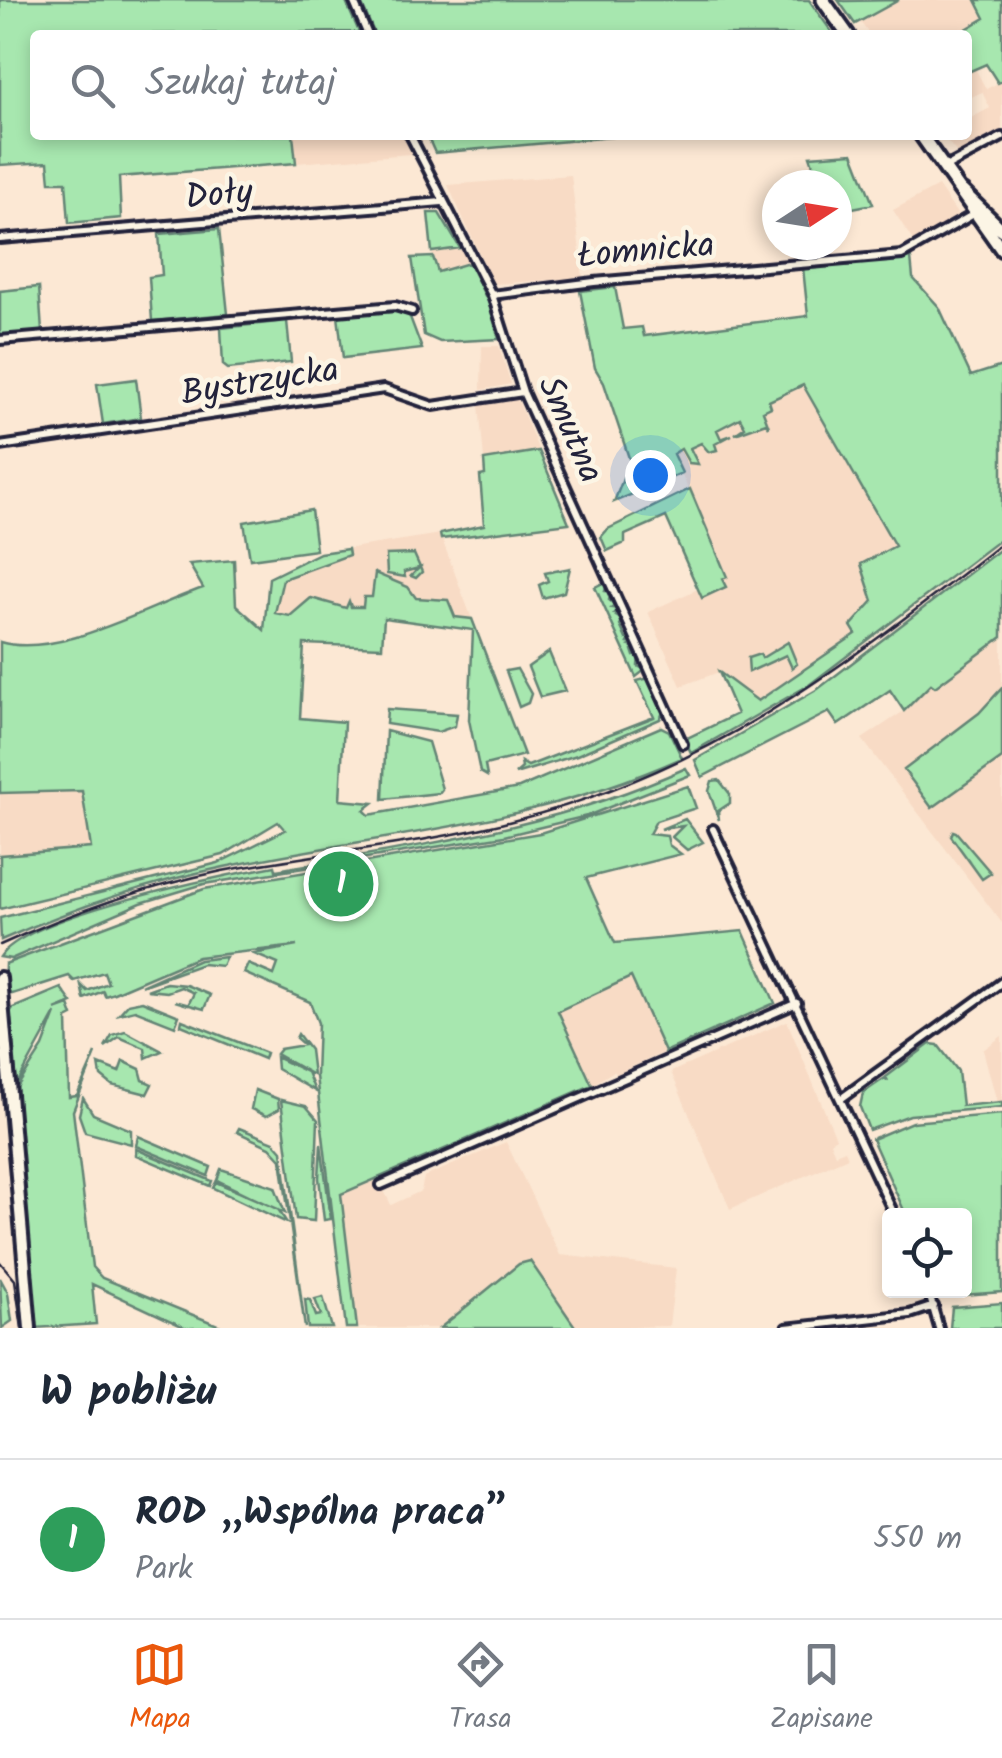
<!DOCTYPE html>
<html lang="pl">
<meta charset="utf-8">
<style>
:root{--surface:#fff;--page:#f2f2f3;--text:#1f2937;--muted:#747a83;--line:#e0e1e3;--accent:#ea580c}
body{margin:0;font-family:Kalam,sans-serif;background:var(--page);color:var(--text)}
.controls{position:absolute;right:30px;bottom:30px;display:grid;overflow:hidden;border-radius:10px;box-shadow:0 5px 15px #0003}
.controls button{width:90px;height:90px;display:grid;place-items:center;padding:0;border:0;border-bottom:2px solid var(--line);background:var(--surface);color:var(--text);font:50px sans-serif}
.compass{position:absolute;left:762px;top:170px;width:90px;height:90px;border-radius:50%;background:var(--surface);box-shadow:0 5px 15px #0003;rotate:78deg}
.you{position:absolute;left:650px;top:475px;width:35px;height:35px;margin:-25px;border:8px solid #fff;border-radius:50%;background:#1a73e8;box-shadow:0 0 0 15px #1a73e833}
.badge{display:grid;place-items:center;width:65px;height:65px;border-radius:50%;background:var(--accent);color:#fff;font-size:32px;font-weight:700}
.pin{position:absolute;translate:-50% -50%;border:5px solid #fff;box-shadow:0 2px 10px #0006}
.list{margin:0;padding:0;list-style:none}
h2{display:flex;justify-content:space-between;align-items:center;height:130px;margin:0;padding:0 40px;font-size:42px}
h2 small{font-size:32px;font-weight:400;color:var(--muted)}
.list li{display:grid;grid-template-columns:65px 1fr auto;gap:30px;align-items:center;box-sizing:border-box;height:160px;padding:0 40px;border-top:2px solid var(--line)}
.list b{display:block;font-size:38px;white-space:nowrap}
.list p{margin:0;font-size:32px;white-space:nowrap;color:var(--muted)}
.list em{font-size:32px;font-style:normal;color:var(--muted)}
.icon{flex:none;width:55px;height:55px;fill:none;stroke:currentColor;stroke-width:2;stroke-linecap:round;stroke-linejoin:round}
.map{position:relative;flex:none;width:1002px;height:1328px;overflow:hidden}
.search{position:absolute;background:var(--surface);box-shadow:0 5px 15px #0003;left:30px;right:30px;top:30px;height:110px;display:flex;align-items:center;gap:25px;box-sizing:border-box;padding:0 35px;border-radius:10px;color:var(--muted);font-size:38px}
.sheet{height:290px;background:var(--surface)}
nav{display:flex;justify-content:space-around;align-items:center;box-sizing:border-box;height:140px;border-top:2px solid var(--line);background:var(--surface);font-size:28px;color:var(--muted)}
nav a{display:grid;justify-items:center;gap:5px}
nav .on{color:var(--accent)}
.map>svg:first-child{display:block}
.built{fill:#f8dbc5}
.green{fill:#a7e7af;stroke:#648475;stroke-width:2.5}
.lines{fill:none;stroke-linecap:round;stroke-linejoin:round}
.street-casing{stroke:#22223b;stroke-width:14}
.secondary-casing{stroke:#22223b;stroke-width:18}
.primary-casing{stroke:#22223b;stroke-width:19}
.street{stroke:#fcf5e5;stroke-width:6}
.secondary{stroke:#fcf5e5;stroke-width:10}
.primary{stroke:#fcf5e5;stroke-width:11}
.tram{stroke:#22223b;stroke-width:2.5}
.rail{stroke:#22223b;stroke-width:2.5}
.labels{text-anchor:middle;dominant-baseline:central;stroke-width:9;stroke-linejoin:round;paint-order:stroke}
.street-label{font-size:35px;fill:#22223b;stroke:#fcf5e5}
</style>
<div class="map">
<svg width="1002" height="1328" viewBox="0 0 1002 1328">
<rect width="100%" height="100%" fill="#fce8d4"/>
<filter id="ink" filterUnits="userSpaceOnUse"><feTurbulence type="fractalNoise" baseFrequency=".01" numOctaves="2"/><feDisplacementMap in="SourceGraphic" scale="20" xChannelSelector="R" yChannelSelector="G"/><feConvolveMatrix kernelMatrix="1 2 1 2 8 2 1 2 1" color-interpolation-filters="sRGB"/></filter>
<g filter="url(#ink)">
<path class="built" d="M891,0H984L993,17L959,35H870L857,18Z
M975,68L986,89L1002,81V130L958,154L943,136L967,135V120L990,108L982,92L967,99V73Z
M293,135H404L411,154L296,163Z
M571,175L583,278L493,284L448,185Z
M938,186L960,218L939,226L915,244L893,210Z
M460,248L469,263L438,273L432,252Z
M482,346H499L511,384L481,390Z
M804,379L906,549L908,591L829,656L737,714L719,672L681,686L648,612L726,576L670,447Z
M517,398L539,451L484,460L479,405Z
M440,534L472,619L383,607L265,631L269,578L320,553Z
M1002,637V923L862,739L904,711L931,684L935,687Z
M63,789L83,791L91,848L0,855V793Z
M631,977L665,1052L616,1074L614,1071L592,1085L558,1011Z
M787,1021L836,1138L830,1142L835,1154L845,1150L848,1157L730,1209L671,1072Z
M1002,1036V1102H997L983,1050Z
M506,1142L560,1255L676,1268L669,1326L576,1328L530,1261L519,1264L440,1328H357L341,1194L378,1178L391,1205L421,1191L424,1177Z"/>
<path class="green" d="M0,0H345L359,32L35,35V135H293L296,163L119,177L121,218L69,223L66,182H50L48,162L0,165Z
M360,0H809L834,35H375Z
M838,0L845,1L899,0L855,24Z
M976,0H1002V81L998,83L986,64L968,72L967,35H956L985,18Z
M427,135H634L435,153Z
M853,153L873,204L837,211V185H820L810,156Z
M428,213H439L460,248L432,252Z
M219,229L228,314L152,321L149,277L162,275L159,234Z
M433,257L438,272L469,263L489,304L499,339L440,342L424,335L412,258Z
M911,258L913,278L939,307L971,376L1002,366V538L809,685L691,753L685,739L737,714L719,672L758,701L856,634L851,626L873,601L861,564L895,546L803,385L769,401L771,407L763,411L769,427L766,423L735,434L745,427L740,418L717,430L721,439L732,435L715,444L717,450L709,452L701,443L690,448L698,464L689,463L681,449L673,454L682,473L614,502L630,461L604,383L595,368L580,291L615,287L623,329L642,327L644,336L808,316L803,268Z
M39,287L42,332L0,336V291Z
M402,311L410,317L422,349L343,358L338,316Z
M287,321L291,362L228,369L223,365L221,328Z
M136,379L141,418L103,424L97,384Z
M539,451L569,523L441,539L440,534L484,525L480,476L485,475L484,460Z
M690,489L727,577L722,579L726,587L702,598L666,517L625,535V543L607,551L601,537L608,529Z
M311,510L316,550L250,559L244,522Z
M1002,548V637L935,687L931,684L904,711L890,690L838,725L829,712L702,777L695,760L818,689Z
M348,549L349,555L283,579L275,613L290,616L311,598L346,608L349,601L351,607H363L364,597H372L375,573L408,587L416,598L448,600L455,617L472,619L524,755L485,765L487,776L480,772L469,720L473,630L384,618L382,647L304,644L300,718L344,722L340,800L373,803L364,810L369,815L519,788L661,727L669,731L682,758C525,828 387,832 224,867C146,883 74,908 1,940L0,918L218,863L285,830L278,822L223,855L0,909V855L91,848L82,791L0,793V642C58,659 147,607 203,588L189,564L234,560L236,605L264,630L269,578L320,553Z
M414,554L422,572L416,578L411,576L419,568L404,572L405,577L387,574L386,555Z
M570,568L564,592L543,598L539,585L548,581L545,573Z
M601,584L607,585L605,591L611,592L609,600L616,605L612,608L618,609L615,613L619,612L616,616L623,620L620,625L626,639L631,637L628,643L634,644L630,646L636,648L632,650L634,656L639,655L638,666L645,670L636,677L595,587Z
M788,642L797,664L792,668L786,655L749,672L748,658L760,654L762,658Z
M549,652L565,691L540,697L528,667Z
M517,669L531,694L528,703L519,707L506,671Z
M649,678L664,710L660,719L577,755L515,774L522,768L521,762L528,766L654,717L637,681Z
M1002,688V758L932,808L904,770L979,713Z
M387,709L457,714L455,726L438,732L386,724Z
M386,731L428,742L442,789L439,793L383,799Z
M686,768L690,775L587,816L504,836L204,884L141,903L11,959L0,957C24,916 221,876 275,866L276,870C420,845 552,829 686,768Z
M719,780L730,794V803L718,811L719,820L709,791L712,781Z
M688,786L696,808L656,821L649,834L667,836L669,845L681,854L586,878L615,943L743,931L775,1003L665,1052L631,977L558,1011L592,1085L341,1194L357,1328H346L316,1076L318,1023L310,1002L244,973L248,964L274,975L278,964L254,954L297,946L198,957L114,993L105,996L103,991L84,999L81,985L87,991L108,983L104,972L74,981L69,976L12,994L4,986L5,964L204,889L540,833Z
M685,819L703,842L687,850L672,837L683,826L661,829Z
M953,831L956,832L991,873L982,879L951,836Z
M226,957L222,966L202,964L141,986L199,960Z
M166,983L186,985L210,995L204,1009L175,1001L188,1005L194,993L181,987L167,992L147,990Z
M61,988L72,1003L55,1010L69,1005L73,1016L67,1019L69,1097L77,1096L96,1053L73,1111L92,1267L102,1278L225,1328H186L92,1284L96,1324L35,1328L15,1090L43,1047L56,1013L17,1084L8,1015L13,1008Z
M142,1001L179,1016L175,1026L135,1010L119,1014L128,1004Z
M182,1020L266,1053L264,1059L181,1025Z
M125,1031L162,1051L146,1058L145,1048L119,1037L105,1047L112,1035Z
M298,1034L310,1050L313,1075L276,1054L280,1049L304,1045L296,1038Z
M930,1044L938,1045L958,1071L962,1106L1002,1102V1107L910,1115L869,1130L860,1107L863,1093L885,1078L888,1081L886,1077Z
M276,1057L307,1072L315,1091L277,1069Z
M123,1061L140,1069L143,1080L152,1084L147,1094L112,1085L101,1076L99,1064L119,1072Z
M255,1090L278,1099L279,1109L266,1116L251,1109Z
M83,1098L93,1114L131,1130V1144L85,1132L79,1115Z
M281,1100L306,1106L318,1120L314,1221L296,1219Z
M1002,1114V1292L949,1296L941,1291L964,1290V1216L906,1215L872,1139L912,1122Z
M239,1128L274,1142L282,1151L305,1328L281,1159L270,1147L237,1132Z
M138,1136L211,1167L208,1176L136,1146Z
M321,1144L331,1219L324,1220L319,1178Z
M136,1149L212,1181L210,1186L136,1155Z
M221,1169L275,1187L285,1213L217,1180Z
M216,1182L278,1209L287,1223L213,1188Z
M530,1261L576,1328H440L519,1264Z
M0,1278L8,1293L12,1321L2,1328Z
M323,1297L332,1328H308L305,1299L310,1300L316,1316L321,1315L315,1299Z
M1002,1303V1328H950L952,1307Z"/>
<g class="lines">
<g class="street-casing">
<path id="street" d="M353,0L368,35
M410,135L492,295L523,392L683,744
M944,168L1002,137
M0,239L442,202
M492,295L594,282L902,255L974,214
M0,340L395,306L412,311
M0,446L384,389L433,406L523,392
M713,829L895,1216
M842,1098L1002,982
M381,1185L797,1003
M928,1290L939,1328
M786,1328L910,1314L934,1306"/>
</g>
<g class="secondary-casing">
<path id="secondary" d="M0,978L30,1328"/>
</g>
<g class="primary-casing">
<path id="primary" d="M823,0L848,35
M921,135L1002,250
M962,191L1002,230"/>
</g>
<use href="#street" class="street"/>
<use href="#secondary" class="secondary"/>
<use href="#primary" class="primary"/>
<path class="tram" d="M0,1262L15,1280L22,1328"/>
<path class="rail" d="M0,945C72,912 145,887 222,871C321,852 423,845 520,819C718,767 845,665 1002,543"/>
</g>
</g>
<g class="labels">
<g class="street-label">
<text transform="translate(219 196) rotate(-5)">Doły</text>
<text transform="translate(646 252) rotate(-5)">Łomnicka</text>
<text transform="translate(260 383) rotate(-9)">Bystrzycka</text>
<text transform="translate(569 430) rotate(66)">Smutna</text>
</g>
</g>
</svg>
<div class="controls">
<button><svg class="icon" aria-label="locate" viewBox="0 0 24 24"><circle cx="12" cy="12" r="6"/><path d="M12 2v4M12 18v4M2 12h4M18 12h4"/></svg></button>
</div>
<svg class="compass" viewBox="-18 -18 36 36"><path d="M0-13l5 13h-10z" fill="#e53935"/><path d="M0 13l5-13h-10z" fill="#747a83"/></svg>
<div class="you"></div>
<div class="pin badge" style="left:341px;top:884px;background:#2e9e5b">1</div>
<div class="search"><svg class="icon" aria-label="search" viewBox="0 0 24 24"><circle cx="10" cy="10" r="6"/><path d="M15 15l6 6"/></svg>Szukaj tutaj</div>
</div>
<section class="sheet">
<h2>W pobliżu<small></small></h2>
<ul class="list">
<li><span class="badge" style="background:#2e9e5b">1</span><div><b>ROD „Wspólna praca”</b><p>Park</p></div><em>550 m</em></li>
</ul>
</section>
<nav>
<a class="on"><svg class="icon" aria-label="map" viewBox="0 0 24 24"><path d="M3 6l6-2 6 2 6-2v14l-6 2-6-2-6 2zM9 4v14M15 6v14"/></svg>Mapa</a>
<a><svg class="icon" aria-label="directions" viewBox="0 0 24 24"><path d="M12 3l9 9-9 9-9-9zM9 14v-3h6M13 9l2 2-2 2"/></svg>Trasa</a>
<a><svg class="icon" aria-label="saved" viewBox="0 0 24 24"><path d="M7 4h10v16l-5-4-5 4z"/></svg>Zapisane</a>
</nav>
